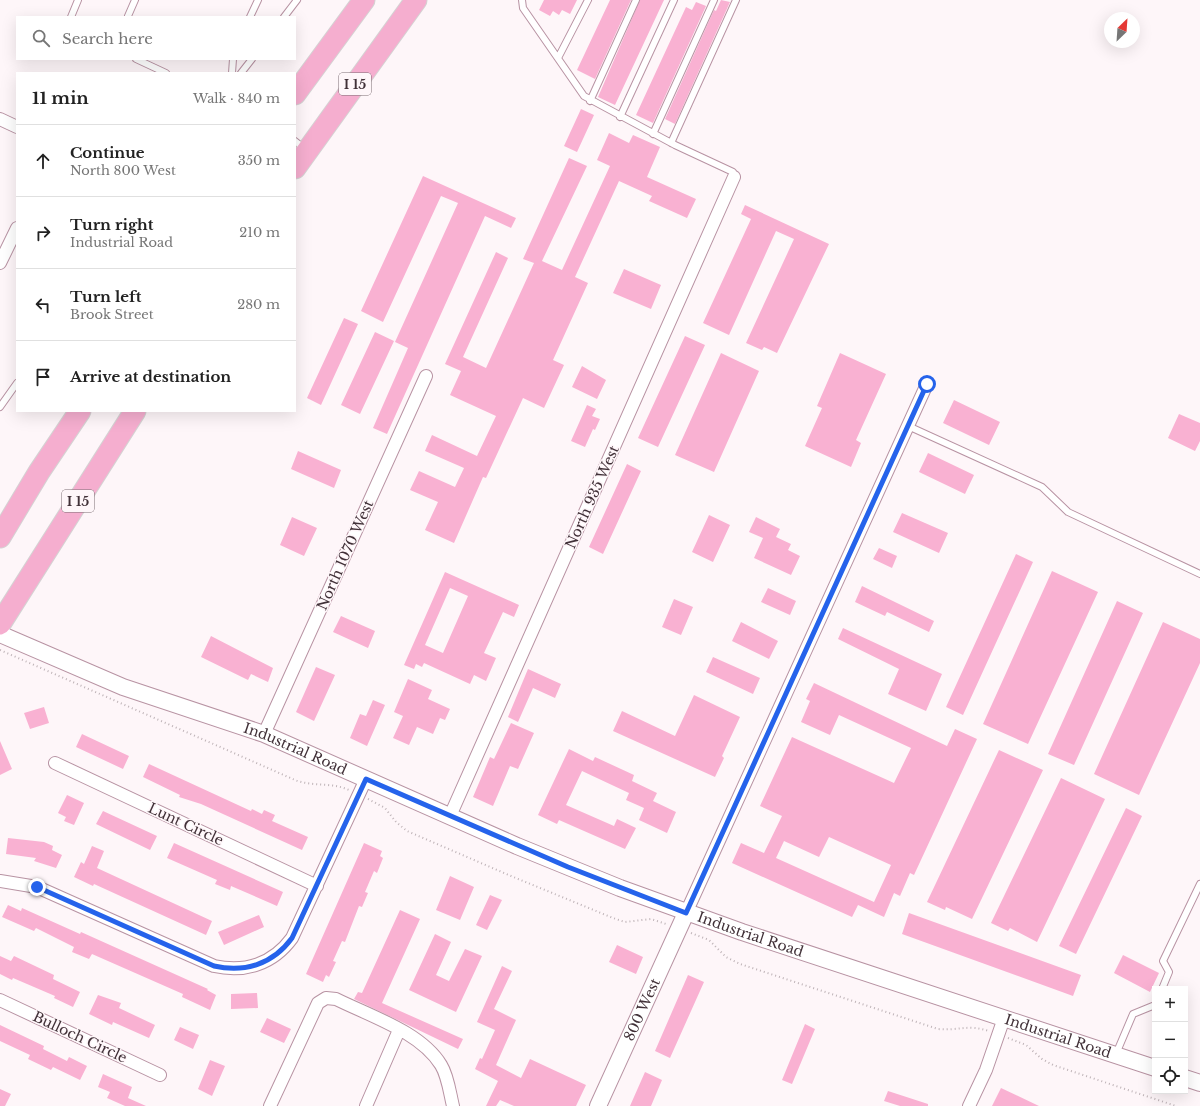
<!DOCTYPE html>
<meta charset="utf-8">
<style>
:root{--surface:#fff;--page:#f2f2f2;--text:#222;--muted:#767676;--line:#e0e0e0}
body{margin:0;font-family:"Libre Baskerville",serif;background:var(--page);color:var(--text)}
.controls{position:absolute;right:12px;bottom:12px;display:grid;overflow:hidden;border-radius:0px;box-shadow:0 4px 16px #0002}
.controls button{width:36px;height:36px;display:grid;place-items:center;padding:0;border:0;border-bottom:1px solid var(--line);background:var(--surface);color:var(--text);font:20px sans-serif}
.compass{position:absolute;left:1104px;top:12px;width:36px;height:36px;border-radius:50%;background:var(--surface);box-shadow:0 4px 16px #0002;rotate:25deg}
.stop{position:absolute;width:12px;height:12px;margin:-9px;border:3px solid #2563eb;border-radius:50%;background:#fff}
.stop.end{background:#2563eb;border-color:#fff;box-shadow:0 1px 4px #0008}
.list{margin:0;padding:0;list-style:none}
h2{display:flex;justify-content:space-between;align-items:center;height:52px;margin:0;padding:0 16px;font-size:17px}
h2 small{font-size:13px;font-weight:400;color:var(--muted)}
.list li{display:grid;grid-template-columns:26px 1fr auto;gap:12px;align-items:center;box-sizing:border-box;height:72px;padding:0 16px;border-top:1px solid var(--line)}
.list b{display:block;font-size:15px;white-space:nowrap}
.list p{margin:0;font-size:13px;white-space:nowrap;color:var(--muted)}
.list em{font-size:13px;font-style:normal;color:var(--muted)}
.icon{flex:none;width:22px;height:22px;fill:none;stroke:currentColor;stroke-width:2;stroke-linecap:round;stroke-linejoin:round}
.map{position:relative;flex:none;width:1200px;height:1106px;overflow:hidden}
.search{position:absolute;background:var(--surface);box-shadow:0 4px 16px #0002;left:16px;top:16px;width:280px;height:44px;display:flex;align-items:center;gap:10px;box-sizing:border-box;padding:0 14px;border-radius:0px;color:var(--muted);font-size:15px}
.panel{position:absolute;background:var(--surface);box-shadow:0 4px 16px #0002;left:16px;top:72px;width:280px;height:340px;border-radius:0px}
.map>svg:first-child{display:block}
.building{fill:#f9b1d2;fill-rule:evenodd}
.lines{fill:none;stroke-linecap:round;stroke-linejoin:round}
.lane-casing{stroke:#b893a3;stroke-width:8}
.street-casing{stroke:#b893a3;stroke-width:14}
.secondary-casing{stroke:#b893a3;stroke-width:18}
.highway-casing{stroke:#d5d2d3;stroke-width:23}
.path{stroke:#beb3b7;stroke-width:2;stroke-dasharray:1 3;stroke-linecap:butt}
.lane{stroke:#fff;stroke-width:6}
.street{stroke:#fff;stroke-width:12}
.secondary{stroke:#fff;stroke-width:16}
.highway{stroke:#f5aecf;stroke-width:21}
.route{stroke:#2563eb;stroke-width:5}
.labels{text-anchor:middle;dominant-baseline:central;stroke-width:3;stroke-linejoin:round;paint-order:stroke}
.shield{fill:#fef6f9;stroke:#7a6c72;stroke-width:1}
.shield-label{font-size:13px;font-weight:bold;fill:#413138}
.street-label{font-size:14px;fill:#413138;stroke:#fef6f9}
</style>
<div class="map">
<svg width="1200" height="1106" viewBox="0 0 1200 1106">
<rect width="100%" height="100%" fill="#fef6f9"/>
<path class="building" d="M544,0H577L570,14L562,10L559,15L553,11L550,16L539,10Z
M610,0H631L595,79L577,70Z
M640,0H664L615,105L598,97Z
M721,0L730,2L675,124L665,119L714,10L716,11Z
M696,2L706,6L653,123L636,115L686,7L692,10Z
M581,109L594,115L577,152L564,146Z
M609,133L629,143L633,135L660,147L647,177L696,199L687,218L649,201L652,196L619,181L575,277L588,283L553,360L564,365L544,408L523,398L486,478L483,477L454,543L425,530L438,502L410,490L419,471L455,487L464,468L425,451L432,435L477,456L496,416L450,395L461,371L445,364L496,252L508,258L463,357L486,368L534,263L523,259L569,158L587,166L542,261L562,270L610,166L597,160Z
M423,176L516,218L511,228L485,216L387,434L373,428L408,348L395,342L458,203L441,196L383,322L361,311Z
M745,205L829,244L777,353L764,347L762,350L746,343L794,239L776,231L729,335L703,323L751,219L741,214Z
M624,269L661,285L651,309L613,293Z
M344,318L358,324L321,405L307,398Z
M375,332L394,341L360,414L341,405Z
M685,336L705,345L658,447L638,438Z
M721,353L759,371L714,472L675,455Z
M840,353L886,374L856,440L861,443L851,467L805,446L822,408L817,406Z
M582,366L606,380L597,399L572,387Z
M954,400L1000,422L989,445L943,423Z
M587,405L596,409L592,416L600,419L595,430L593,429L585,447L571,441Z
M1179,414L1200,423V441L1195,451L1168,438Z
M298,451L341,470L334,488L291,469Z
M928,453L974,475L965,494L919,472Z
M627,464L641,471L603,554L589,547Z
M902,513L948,533L939,553L893,532Z
M709,515L730,525L713,562L692,552Z
M292,517L317,528L304,556L280,545Z
M756,517L780,529L776,537L791,544L788,550L800,556L791,575L754,558L763,538L749,532Z
M879,548L897,556L892,568L873,559Z
M1016,554L1033,562L963,715L946,707Z
M1052,571L1098,592L1028,744L983,724Z
M445,572L519,605L514,617L503,612L484,653L496,658L486,681L474,675L470,684L424,663L422,667L416,664L414,669L404,665ZM450,588L468,596L443,653L425,645Z
M862,586L934,621L929,632L887,612L885,616L855,602Z
M768,588L796,601L790,615L761,602Z
M674,599L693,607L681,635L662,627Z
M1117,601L1143,613L1074,765L1048,754Z
M341,616L375,631L368,648L333,632Z
M741,622L778,641L769,659L732,641Z
M1163,622L1200,639V663L1139,795L1094,774Z
M843,628L942,674L926,711L888,694L899,669L838,639Z
M211,636L273,668L268,682L251,674L248,680L201,657Z
M713,657L760,678L753,694L706,672Z
M316,667L335,675L314,721L296,712Z
M528,669L561,684L555,698L533,688L518,722L508,717Z
M408,679L432,690L428,699L450,709L445,720L440,718L433,734L417,727L409,745L393,738L403,716L394,712Z
M814,683L947,746L955,729L977,739L914,875L910,873L900,896L894,893L884,917L858,905L852,917L732,863L741,843L764,853L782,816L760,806L792,737L894,783L911,748L839,715L830,735L801,722L810,701L806,699ZM829,837L891,865L874,902L776,858L784,841L819,857Z
M694,695L740,717L722,756L724,758L715,777L613,731L622,711L675,736Z
M373,700L385,705L367,746L350,738L360,714L366,716Z
M44,707L49,723L30,729L24,713Z
M511,723L534,733L518,769L510,766L493,806L473,797L490,757L494,759Z
M82,734L129,756L123,769L76,747Z
M0,741L12,769L0,775Z
M569,749L593,761L595,757L634,775L632,781L657,793L653,801L676,812L667,833L639,820L644,808L626,800L629,793L582,771L566,805L614,826L617,819L636,828L625,849L559,820L557,824L538,815Z
M999,750L1043,770L972,919L946,907L945,910L927,902Z
M149,764L251,811L252,809L262,814L264,810L275,815L272,821L308,837L302,850L201,804L179,797L180,795L143,777Z
M1061,778L1105,799L1037,942L1010,928L1008,931L991,923Z
M67,795L84,803L74,825L64,821L66,817L58,813Z
M1126,808L1142,816L1076,954L1059,946Z
M103,811L157,836L150,850L96,824Z
M8,838L44,842L53,846L52,850L62,855L56,868L34,861L36,858L6,854Z
M174,843L283,892L277,906L231,886L230,890L215,884L217,880L167,858Z
M364,843L382,851L380,856L383,858L377,873L374,871L365,892L368,893L362,907L359,906L345,942L342,941L333,961L336,962L329,977L326,975L323,982L306,974Z
M92,846L104,851L97,868L212,921L206,935L94,884L93,886L74,877L81,862L84,864Z
M450,876L474,887L460,920L436,910Z
M490,895L502,900L487,930L476,925Z
M8,905L21,911L22,908L80,934L81,932L208,989L207,990L216,995L210,1010L182,997L183,994L92,954L89,959L72,952L74,947L36,928L34,931L2,917Z
M400,910L420,919L382,1003L463,1039L458,1049L354,999L358,992L362,993Z
M909,913L1081,975L1073,996L902,934Z
M259,915L264,927L224,945L218,932Z
M435,934L451,942L436,975L449,981L465,949L482,956L456,1012L409,990Z
M617,945L643,957L636,974L609,962Z
M1123,955L1159,973L1150,992L1114,973Z
M0,956L11,961L14,956L54,975L53,979L80,992L73,1007L54,998L55,996L13,978L12,980L0,974Z
M502,966L512,971L494,1009L516,1020L496,1065L521,1078L530,1059L586,1085L576,1106H514L500,1100L496,1106H486L498,1081L475,1069L480,1058L482,1059L495,1030L477,1022Z
M688,975L704,982L670,1058L655,1051Z
M257,993L258,1008L231,1009V994Z
M98,995L121,1003L119,1008L155,1025L149,1038L113,1022L112,1025L89,1014Z
M267,1018L291,1029L284,1043L260,1032Z
M805,1024L815,1029L792,1084L782,1080Z
M0,1025L44,1046L43,1049L67,1061L69,1057L87,1066L80,1080L53,1067L51,1070L28,1059L30,1055L0,1041Z
M180,1027L199,1035L193,1049L174,1040Z
M210,1060L225,1066L212,1096L198,1089Z
M645,1072L662,1080L651,1106H630Z
M103,1074L132,1087L128,1098L146,1106H125L107,1098L110,1092L98,1087Z
M1001,1088L1039,1106H992Z
M0,1089L11,1094L5,1106H0Z
M888,1091L928,1104V1106H900L884,1101Z"/>
<g class="lines">
<g class="lane-casing">
<path id="lane" d="M522,0L523,8L584,96L675,145L733,172L734,177
M128,16L135,0
M71,17L78,0
M250,17L258,0
M284,17L297,0
M558,58L588,0
M136,59L166,73
M232,73L233,59
M241,73L252,59
M590,101L636,0
M620,117L674,0
M653,134L714,0
M295,141L305,149
M671,143L736,0
M0,407L17,383
M908,426L1042,487L1068,512L1200,574
M1162,989L1169,972L1163,961L1200,884
M1116,1054L1133,1014L1155,1005"/>
</g>
<g class="street-casing">
<path id="street" d="M0,119L17,127
M0,263L17,228
M264,734L426,376
M55,763L317,886
M450,816L734,177
M0,881L37,887L214,966C245,973 273,964 292,938L366,779
M686,913L927,384
M0,1000L160,1075
M270,1106L318,1003L326,998L336,999C370,1016 421,1032 441,1065C448,1076 450,1094 453,1106
M366,1106L399,1030
M969,1106L986,1070L1004,1018"/>
</g>
<g class="secondary-casing">
<g id="secondary">
<path id="s1" d="M0,634L123,687L264,734L517,846L620,888L742,932L1155,1068"/>
<path d="M1185,1078L1200,1083"/>
<path id="s2" d="M598,1106L686,913"/>
</g>
</g>
<g class="highway-casing">
<path id="highway" d="M295,94L364,0
M295,168L416,0
M0,537L39,472L80,411
M0,624L135,411"/>
</g>
<path class="path" d="M0,650L295,780C313,787 332,782 349,790
M368,799L385,808L396,822L407,831L511,876L613,918L625,922L651,919L666,924
M691,933L709,940L726,957L740,964L938,1029C959,1031 967,1024 989,1031
M1008,1038L1026,1045L1042,1059L1053,1065L1176,1106"/>
<use href="#lane" class="lane"/>
<use href="#street" class="street"/>
<use href="#secondary" class="secondary"/>
<use href="#highway" class="highway"/>
</g>
<g class="lines">
<path class="route" d="M37,887L214,966C245,973 273,964 292,938L366,779L568,867L686,913L927,384"/>
</g>
<g class="labels">
<g class="shield">
<rect x="339" y="73" width="32" height="22" rx="3"/>
<rect x="62" y="490" width="32" height="22" rx="3"/>
</g>
<g class="shield-label">
<text x="355" y="84">I 15</text>
<text x="78" y="501">I 15</text>
</g>
<g class="street-label">
<text transform="translate(592 497) rotate(-66)">North 935 West</text>
<text transform="translate(345 555) rotate(-66)">North 1070 West</text>
<text stroke="none"><textPath href="#s1" startOffset="317">Industrial Road</textPath></text>
<text transform="translate(186 824) rotate(25)">Lunt Circle</text>
<text stroke="none"><textPath href="#s1" startOffset="809">Industrial Road</textPath></text>
<text stroke="none"><textPath href="#s2" startOffset="106">800 West</textPath></text>
<text stroke="none"><textPath href="#s1" startOffset="1133">Industrial Road</textPath></text>
<text transform="translate(80 1037) rotate(25)">Bulloch Circle</text>
</g>
</g>
</svg>
<div class="controls">
<button>+</button>
<button>−</button>
<button><svg class="icon" aria-label="locate" viewBox="0 0 24 24"><circle cx="12" cy="12" r="6"/><path d="M12 2v4M12 18v4M2 12h4M18 12h4"/></svg></button>
</div>
<svg class="compass" viewBox="-18 -18 36 36"><path d="M0-13l5 13h-10z" fill="#e53935"/><path d="M0 13l5-13h-10z" fill="#767676"/></svg>
<div class="stop" style="left:927px;top:384px"></div>
<div class="stop end" style="left:37px;top:887px"></div>
<div class="search"><svg class="icon" aria-label="search" viewBox="0 0 24 24"><circle cx="10" cy="10" r="6"/><path d="M15 15l6 6"/></svg>Search here</div>
<section class="panel">
<h2>11 min<small>Walk · 840 m</small></h2>
<ul class="list">
<li><svg class="icon" aria-label="ahead" viewBox="0 0 24 24"><path d="M12 20V5M6 11l6-6 6 6"/></svg><div><b>Continue</b><p>North 800 West</p></div><em>350 m</em></li>
<li><svg class="icon" aria-label="right" viewBox="0 0 24 24"><path d="M7 20v-9h11M14 6l5 5-5 5"/></svg><div><b>Turn right</b><p>Industrial Road</p></div><em>210 m</em></li>
<li><svg class="icon" aria-label="left" viewBox="0 0 24 24"><path d="M17 20v-9H6M10 6l-5 5 5 5"/></svg><div><b>Turn left</b><p>Brook Street</p></div><em>280 m</em></li>
<li><svg class="icon" aria-label="arrive" viewBox="0 0 24 24"><path d="M6 21V4h12l-3 4 3 4H6"/></svg><div><b>Arrive at destination</b></div></li>
</ul>
</section>
</div>
